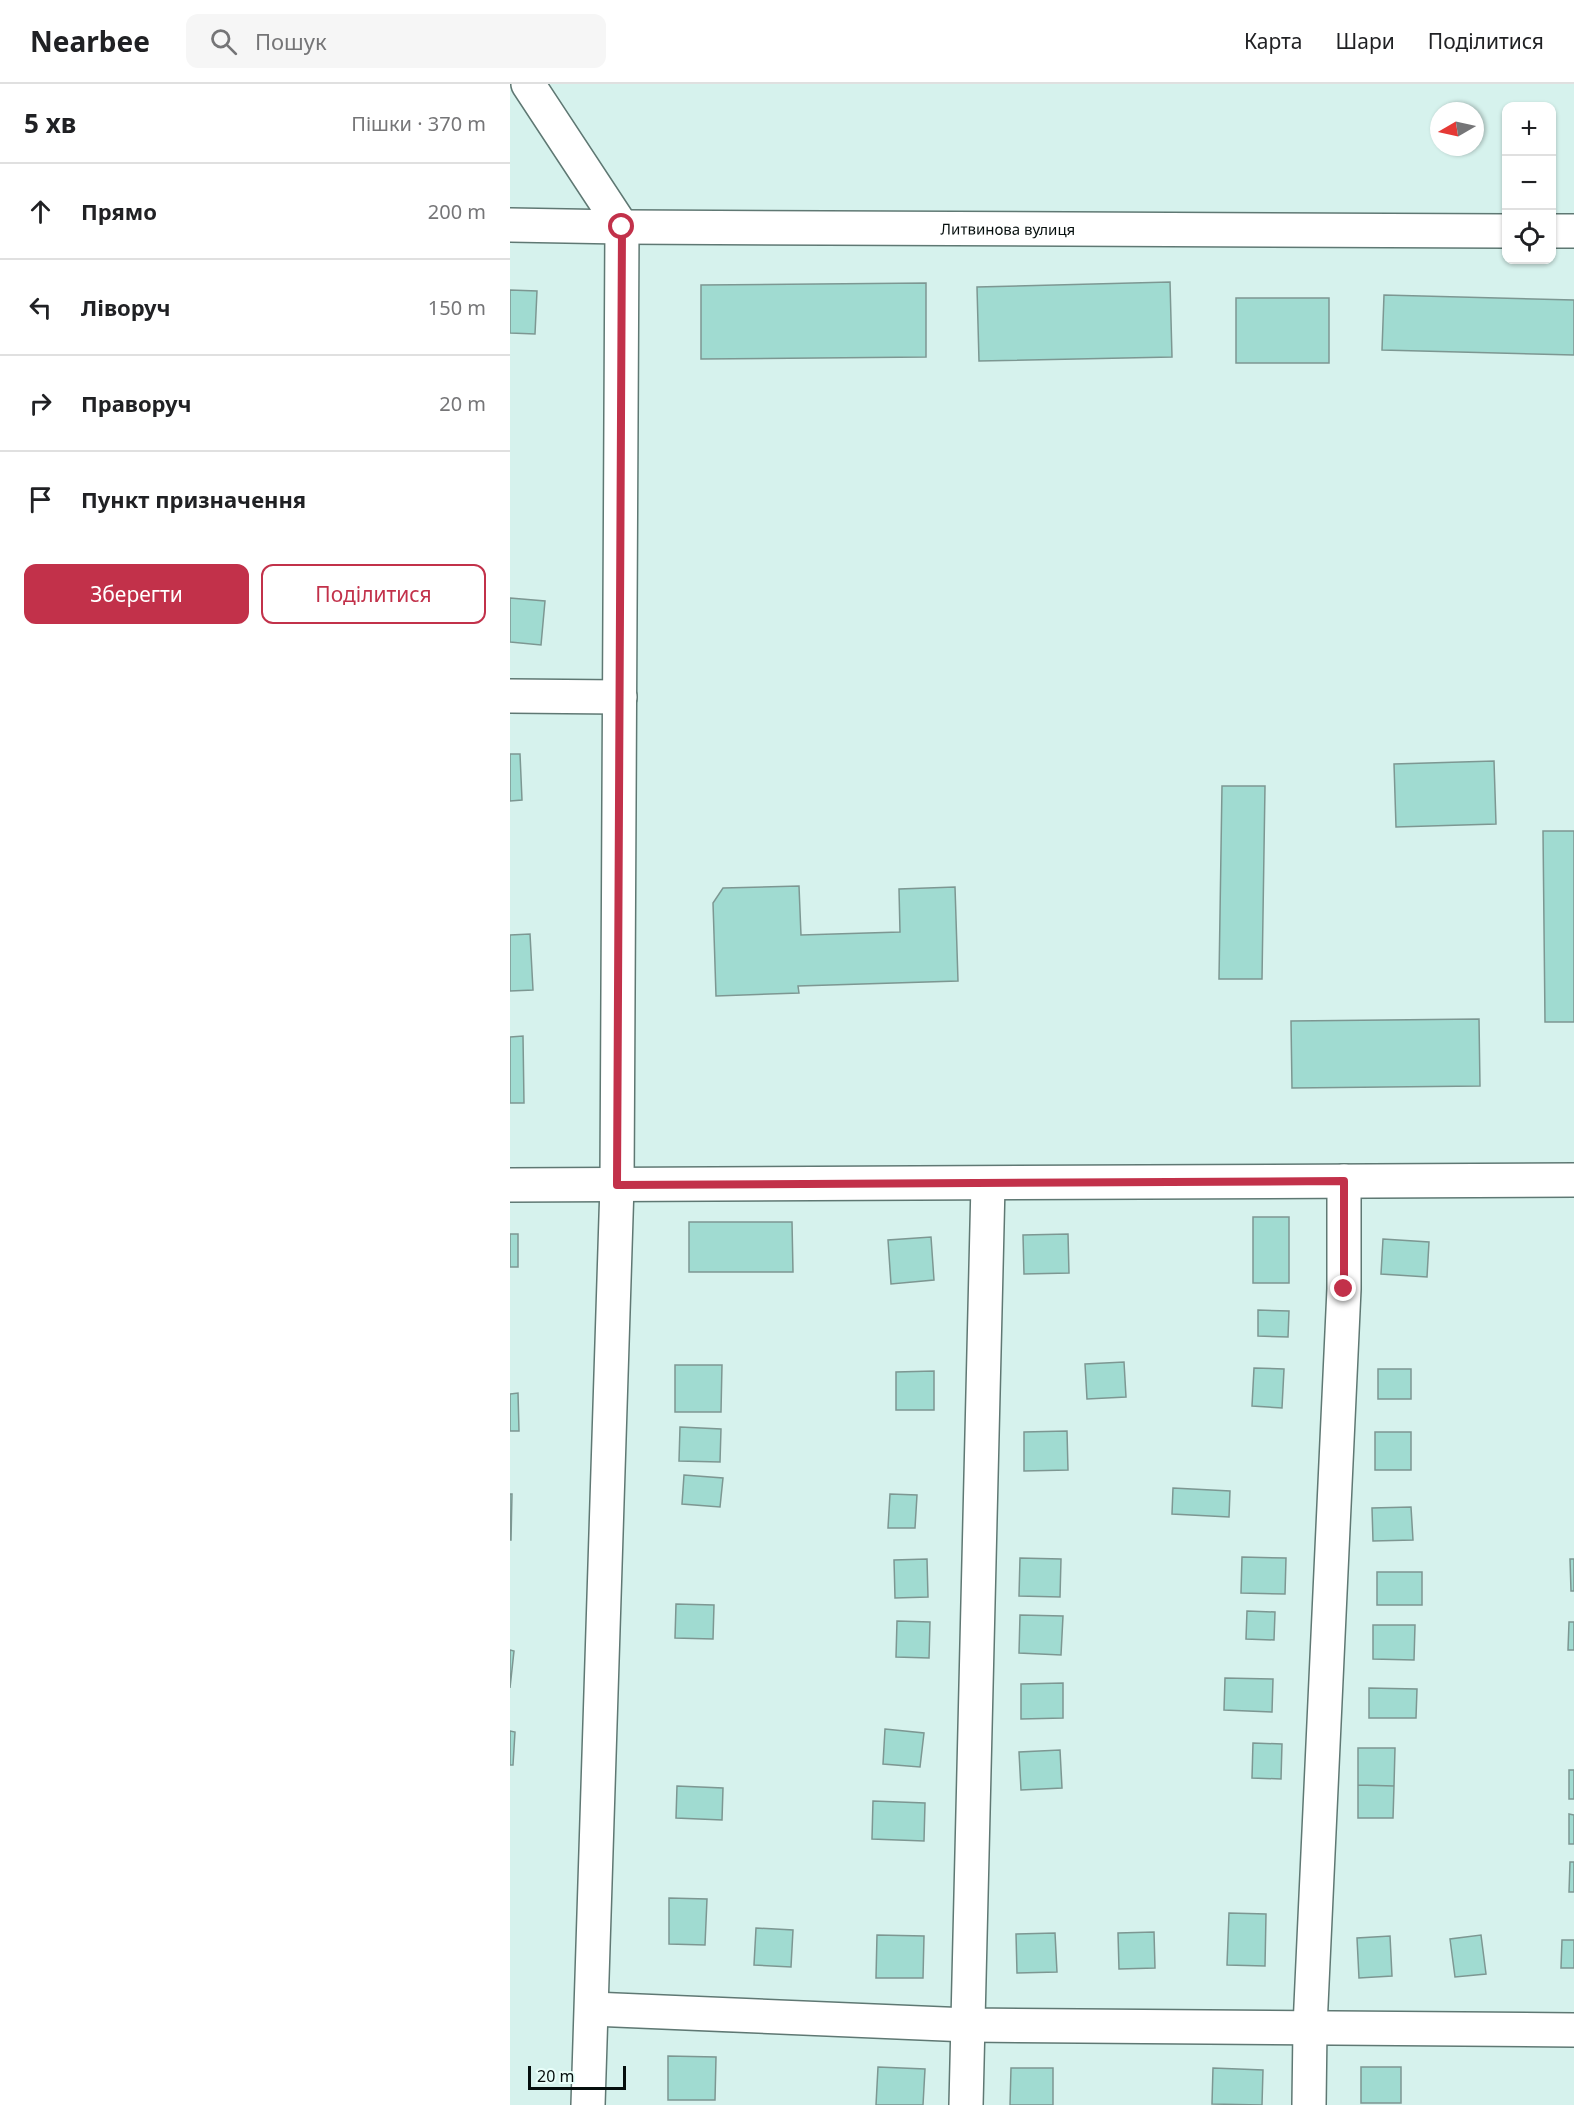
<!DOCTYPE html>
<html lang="uk">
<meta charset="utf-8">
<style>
:root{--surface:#fff;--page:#f6f6f6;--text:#202124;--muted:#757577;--line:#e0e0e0;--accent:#c2314a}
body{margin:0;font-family:"Noto Sans",sans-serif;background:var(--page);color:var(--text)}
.controls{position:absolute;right:18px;top:18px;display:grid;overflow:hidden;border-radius:12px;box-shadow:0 2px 4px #0004}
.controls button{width:54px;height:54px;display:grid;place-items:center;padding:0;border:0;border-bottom:2px solid var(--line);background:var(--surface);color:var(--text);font:30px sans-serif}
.compass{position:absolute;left:920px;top:18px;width:54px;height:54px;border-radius:50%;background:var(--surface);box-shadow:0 2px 4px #0004;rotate:261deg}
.scale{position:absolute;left:18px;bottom:15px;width:98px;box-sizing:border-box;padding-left:6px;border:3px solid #050e0d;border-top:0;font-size:16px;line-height:21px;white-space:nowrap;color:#050e0d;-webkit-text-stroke:4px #e8fef9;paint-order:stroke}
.stop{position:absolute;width:18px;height:18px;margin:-14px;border:4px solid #c2314a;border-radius:50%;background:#fff}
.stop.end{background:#c2314a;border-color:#fff;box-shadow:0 2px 6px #0008}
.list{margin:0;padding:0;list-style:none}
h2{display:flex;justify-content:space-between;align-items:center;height:78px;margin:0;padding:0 24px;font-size:26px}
h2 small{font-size:20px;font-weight:400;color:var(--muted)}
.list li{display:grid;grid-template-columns:39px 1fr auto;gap:18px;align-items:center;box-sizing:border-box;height:96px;padding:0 24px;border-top:2px solid var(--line)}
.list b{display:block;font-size:22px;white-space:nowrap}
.list em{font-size:20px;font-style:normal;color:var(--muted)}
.actions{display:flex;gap:12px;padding:18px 24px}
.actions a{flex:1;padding:14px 0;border:2px solid var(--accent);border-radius:12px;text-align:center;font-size:21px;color:var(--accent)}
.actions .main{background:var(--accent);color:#fff}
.icon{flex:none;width:33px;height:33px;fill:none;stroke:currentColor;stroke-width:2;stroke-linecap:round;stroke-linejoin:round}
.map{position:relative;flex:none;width:1064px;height:2021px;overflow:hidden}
header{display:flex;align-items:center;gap:36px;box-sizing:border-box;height:84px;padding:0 30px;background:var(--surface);border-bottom:2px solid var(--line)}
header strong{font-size:28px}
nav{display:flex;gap:33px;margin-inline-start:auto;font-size:21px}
.search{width:420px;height:54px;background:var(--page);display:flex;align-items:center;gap:15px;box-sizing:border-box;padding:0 21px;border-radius:12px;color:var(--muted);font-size:22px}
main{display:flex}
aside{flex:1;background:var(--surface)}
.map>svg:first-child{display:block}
.building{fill:#a0dbd1;stroke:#7d9792;stroke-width:1.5}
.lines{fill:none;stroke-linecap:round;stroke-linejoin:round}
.minor-casing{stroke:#5f7873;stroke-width:36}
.minor{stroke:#fff;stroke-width:33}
.route{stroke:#c2314a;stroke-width:8}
.labels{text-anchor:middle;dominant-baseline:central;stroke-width:5;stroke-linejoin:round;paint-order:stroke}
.street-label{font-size:15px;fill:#050e0d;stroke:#e8fef9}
</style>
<header>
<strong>Nearbee</strong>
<div class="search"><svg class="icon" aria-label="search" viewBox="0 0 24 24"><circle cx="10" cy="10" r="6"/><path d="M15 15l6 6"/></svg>Пошук</div>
<nav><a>Карта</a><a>Шари</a><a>Поділитися</a></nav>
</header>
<main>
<aside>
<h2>5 хв<small>Пішки · 370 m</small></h2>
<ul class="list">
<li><svg class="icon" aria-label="ahead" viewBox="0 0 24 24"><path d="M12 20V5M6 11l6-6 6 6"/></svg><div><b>Прямо</b></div><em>200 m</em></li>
<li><svg class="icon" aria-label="left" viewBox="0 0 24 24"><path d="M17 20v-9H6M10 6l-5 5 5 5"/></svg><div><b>Ліворуч</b></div><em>150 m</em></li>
<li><svg class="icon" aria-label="right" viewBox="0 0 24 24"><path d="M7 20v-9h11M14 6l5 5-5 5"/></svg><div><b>Праворуч</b></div><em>20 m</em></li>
<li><svg class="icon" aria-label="arrive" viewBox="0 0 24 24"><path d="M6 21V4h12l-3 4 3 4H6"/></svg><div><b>Пункт призначення</b></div></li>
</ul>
<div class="actions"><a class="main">Зберегти</a><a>Поділитися</a></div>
</aside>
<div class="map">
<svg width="1064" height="2021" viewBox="0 0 1064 2021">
<rect width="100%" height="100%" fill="#d6f2ed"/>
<path class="building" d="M660,198L662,273L469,277L467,203Z
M416,199V273L191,275V201Z
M0,206L27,207L25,250L0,249Z
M874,211L1064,216V271L872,266Z
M726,214H819V279H726Z
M0,514L35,517L31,561L0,558Z
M0,670H10L12,716L0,717Z
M984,677L986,740L886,743L884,680Z
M712,702H755L752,895H709Z
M1033,747H1064V938H1035Z
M289,802L291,851L390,848L389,805L445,803L448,897L288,902L289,909L206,912L203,819L213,804Z
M20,850L23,906L0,907V851Z
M969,935L970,1002L782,1004L781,937Z
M13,952L14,1019H0V953Z
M743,1133H779V1199H743Z
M179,1138H282L283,1188H179Z
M0,1150H8V1183H0Z
M558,1150L559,1189L514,1190L513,1151Z
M421,1153L424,1196L381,1200L378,1156Z
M873,1155L919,1158L917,1193L871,1190Z
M748,1226L779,1227L778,1253L748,1252Z
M614,1278L616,1313L577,1315L575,1280Z
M165,1281H212L211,1328H165Z
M744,1284L774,1285L772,1324L742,1322Z
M868,1285H901V1315H868Z
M424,1287V1326H386V1288Z
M8,1309L9,1347H0V1310Z
M170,1343L211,1345L210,1378L169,1377Z
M557,1347L558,1386L514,1387V1348Z
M865,1348H901V1386H865Z
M174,1391L213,1394L210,1423L172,1420Z
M663,1404L720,1407L719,1433L662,1430Z
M0,1410H2L1,1456H0Z
M380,1410L407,1411L405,1444H378Z
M901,1423L903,1456L863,1457L862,1424Z
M732,1473L776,1474L775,1510L731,1509Z
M510,1474L551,1475L550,1513L509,1512Z
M417,1475L418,1513L385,1514L384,1476Z
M1060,1475H1064V1507H1061Z
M867,1488H912V1521H867Z
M166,1520L204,1521L203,1555L165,1554Z
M737,1527L765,1528L764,1556L736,1555Z
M510,1531L553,1532L551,1571L509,1569Z
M387,1537L420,1538L419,1574L386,1573Z
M1059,1538H1064V1566H1058Z
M863,1541H905L904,1576L863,1575Z
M0,1566L4,1567L0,1604Z
M715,1594L763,1595L762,1628L714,1626Z
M553,1599V1634L511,1635V1600Z
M859,1604L907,1605L906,1634H859Z
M375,1645L414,1649L410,1683L373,1680Z
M0,1647L5,1648L3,1681H0Z
M743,1659L772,1660L771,1695L742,1694Z
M848,1664H885L884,1702L848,1701Z
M550,1666L552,1704L511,1706L509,1668Z
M1059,1686H1064V1715H1059Z
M848,1701L884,1702L883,1734H848Z
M167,1702L213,1704L212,1736L166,1734Z
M363,1717L415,1719L414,1757L362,1755Z
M1059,1730L1064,1731V1760H1059Z
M1060,1778H1064V1808H1059Z
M159,1814L197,1815L195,1861L159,1860Z
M719,1829L756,1830L755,1882L717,1881Z
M246,1844L283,1846L281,1883L244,1881Z
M644,1848L645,1884L609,1885L608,1849Z
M545,1849L547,1888L507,1889L506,1850Z
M367,1851L414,1852L413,1894H366Z
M971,1851L976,1890L945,1893L940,1855Z
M880,1852L882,1892L849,1894L847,1854Z
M1052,1856H1064V1884H1051Z
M158,1972L206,1973L205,2016H158Z
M368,1983L415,1985L413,2021H366Z
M851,1983H891V2019H851Z
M501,1984H543V2021H500Z
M703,1984L753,1986L752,2021L702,2020Z"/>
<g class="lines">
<g class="minor-casing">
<g id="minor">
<path d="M18,0L112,143L107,1101L78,2021"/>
<path id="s1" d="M0,141L112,143L996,147"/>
<path d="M1042,147H1064"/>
<path d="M0,612L110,613"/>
<path d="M0,1101L1064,1096"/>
<path d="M82,1925L458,1941L1064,1946"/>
<path d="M456,2021L478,1100"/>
<path d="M799,2021L800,1943L834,1205V1097"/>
</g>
</g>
<use href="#minor" class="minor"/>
</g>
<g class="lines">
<path class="route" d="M112,143L107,1101L834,1097V1205"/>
</g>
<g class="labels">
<g class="street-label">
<text stroke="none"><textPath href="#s1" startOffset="498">Литвинова вулиця</textPath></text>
</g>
</g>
</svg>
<div class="controls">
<button>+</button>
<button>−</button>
<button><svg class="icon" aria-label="locate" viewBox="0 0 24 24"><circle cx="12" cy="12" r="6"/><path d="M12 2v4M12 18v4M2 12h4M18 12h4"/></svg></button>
</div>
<svg class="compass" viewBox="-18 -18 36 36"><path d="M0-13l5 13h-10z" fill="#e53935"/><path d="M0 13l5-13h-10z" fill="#757577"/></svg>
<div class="scale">20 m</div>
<div class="stop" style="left:112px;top:143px"></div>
<div class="stop end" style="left:834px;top:1205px"></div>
</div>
</main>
